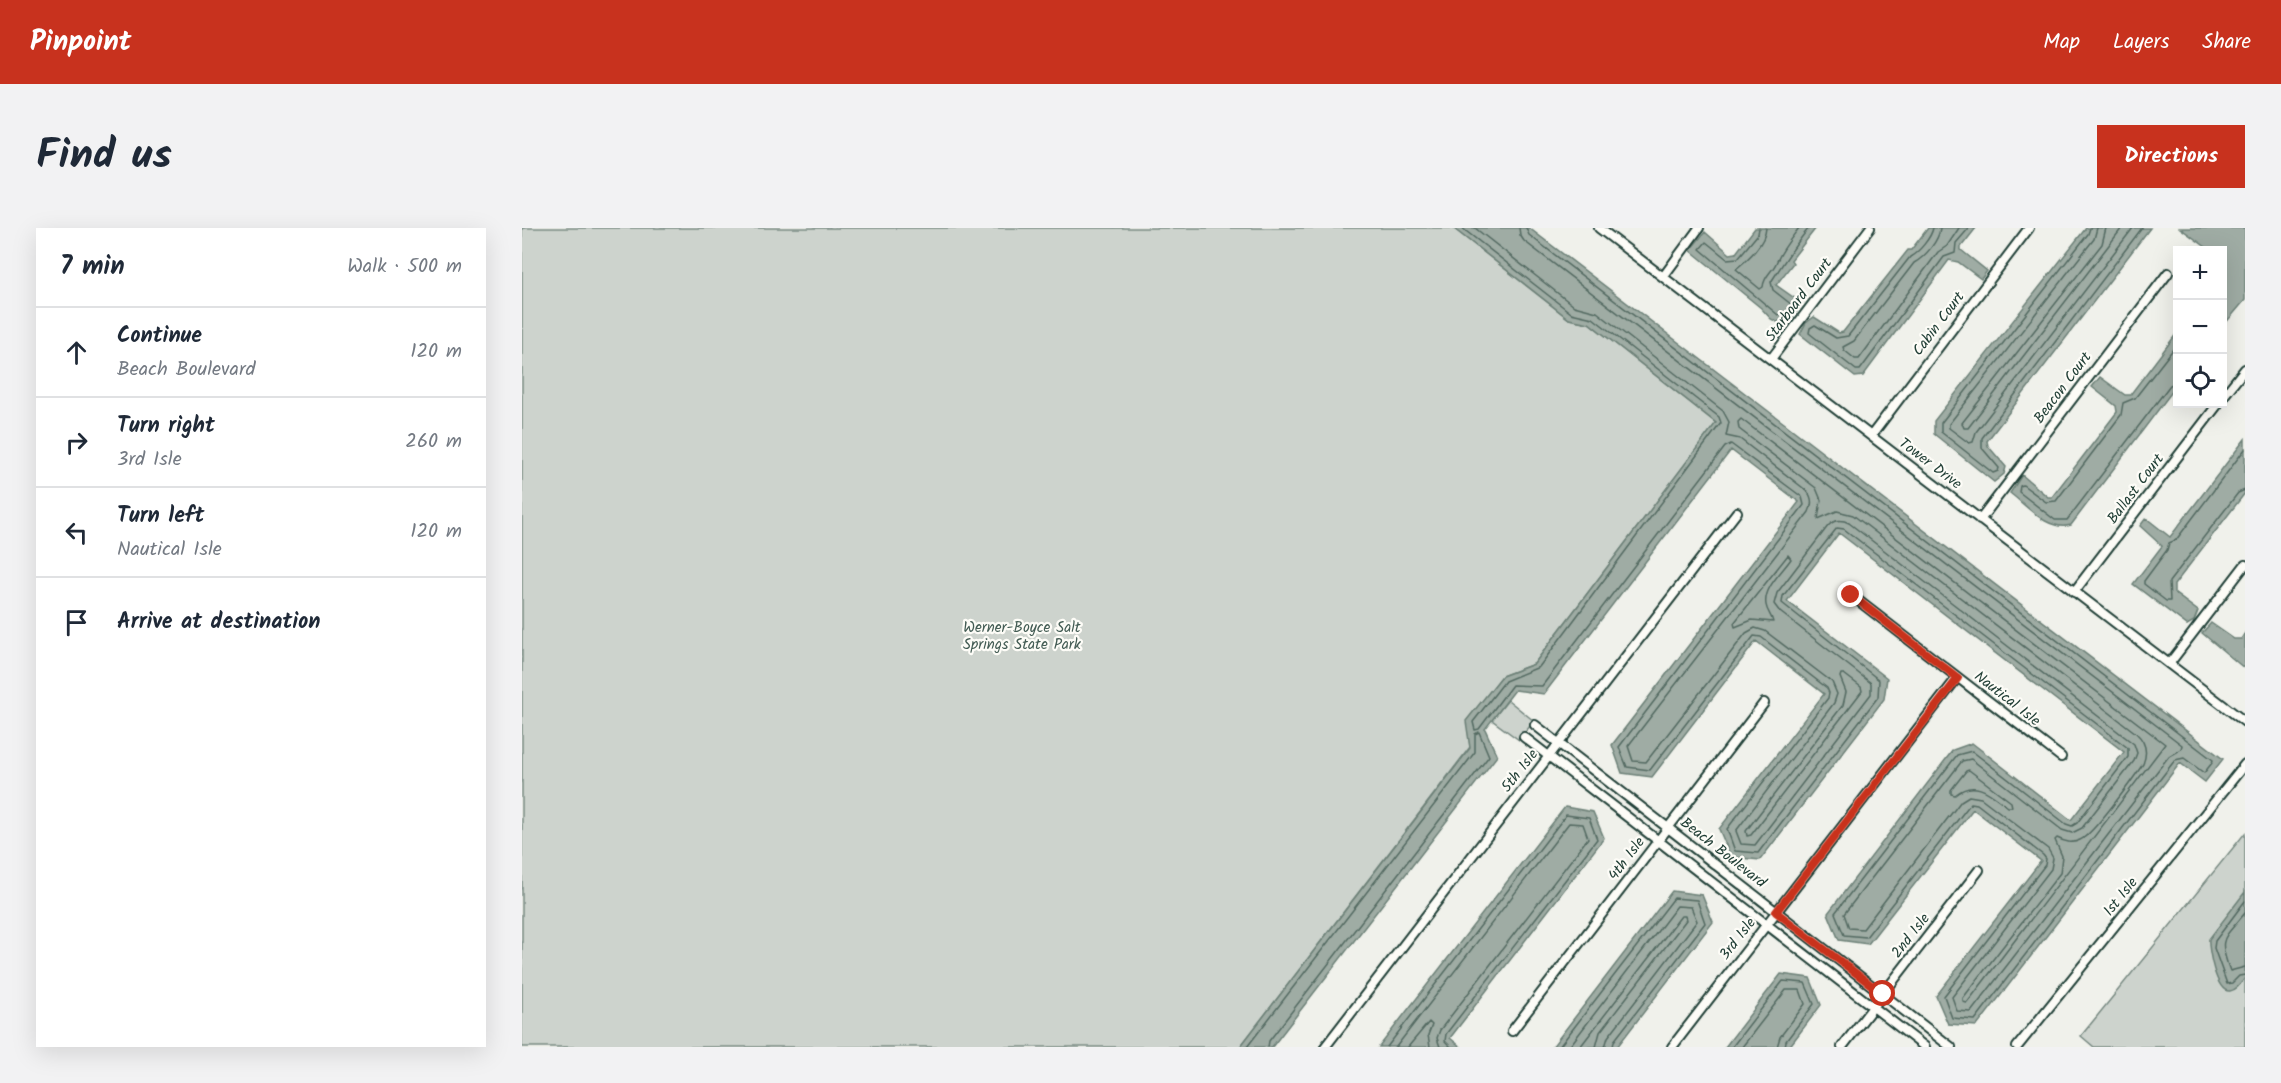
<!DOCTYPE html>
<meta charset="utf-8">
<style>
:root{--surface:#fff;--page:#f2f2f3;--text:#1f2937;--muted:#747a83;--line:#e0e1e3;--accent:#c8321e}
body{margin:0;font-family:Kalam,sans-serif;background:var(--page);color:var(--text)}
.controls{position:absolute;right:18px;top:18px;display:grid;overflow:hidden;border-radius:0px;box-shadow:0 6px 24px #0002}
.controls button{width:54px;height:54px;display:grid;place-items:center;padding:0;border:0;border-bottom:2px solid var(--line);background:var(--surface);color:var(--text);font:30px sans-serif}
.stop{position:absolute;width:18px;height:18px;margin:-14px;border:4px solid #c8321e;border-radius:50%;background:#fff}
.stop.end{background:#c8321e;border-color:#fff;box-shadow:0 2px 6px #0008}
.list{margin:0;padding:0;list-style:none}
h2{display:flex;justify-content:space-between;align-items:center;height:78px;margin:0;padding:0 24px;font-size:26px}
h2 small{font-size:20px;font-weight:400;color:var(--muted)}
.list li{display:grid;grid-template-columns:39px 1fr auto;gap:18px;align-items:center;box-sizing:border-box;height:90px;padding:0 24px;border-top:2px solid var(--line)}
.list b{display:block;font-size:22px;white-space:nowrap}
.list p{margin:0;font-size:20px;white-space:nowrap;color:var(--muted)}
.list em{font-size:20px;font-style:normal;color:var(--muted)}
.icon{flex:none;width:33px;height:33px;fill:none;stroke:currentColor;stroke-width:2;stroke-linecap:round;stroke-linejoin:round}
.map{position:relative;flex:none;width:1723px;height:819px;overflow:hidden;border-radius:0px}
header{display:flex;align-items:center;gap:36px;box-sizing:border-box;height:84px;padding:0 30px;background:var(--accent);color:#fff}
header strong{font-size:28px}
nav{display:flex;gap:33px;margin-inline-start:auto;font-size:21px}
.intro{display:flex;align-items:center;justify-content:space-between;box-sizing:border-box;height:144px;padding:0 36px}
h1{margin:0;font-size:42px}
.button{padding:15px 27px;border-radius:0px;background:var(--accent);color:#fff;font-size:21px;font-weight:700}
main{display:flex;gap:36px;padding:0 36px}
aside{flex:1;background:var(--surface);border-radius:0px;box-shadow:0 6px 24px #0002}
.map>svg:first-child{display:block}
.green{fill:#cdd3cd;stroke:#768880;stroke-width:1.5}
.water{fill:#9faca4;stroke:#6c8077;stroke-width:1.5}
.lines{fill:none;stroke-linecap:round;stroke-linejoin:round}
.shore{stroke:#526961;stroke-width:1.5}
.minor-casing{stroke:#1f3d34;stroke-width:12}
.minor{stroke:#fdfcf7;stroke-width:8}
.route{stroke:#c8321e;stroke-width:8}
.labels{text-anchor:middle;dominant-baseline:central;stroke-width:4.5;stroke-linejoin:round;paint-order:stroke}
.street-label{font-size:15px;fill:#1f3d34;stroke:#fdfcf7}
.park-label{font-size:15px;fill:#425b53;stroke:#fdfcf7}
</style>
<header>
<strong>Pinpoint</strong>
<nav><a>Map</a><a>Layers</a><a>Share</a></nav>
</header>
<div class="intro"><h1>Find us</h1><a class="button">Directions</a></div>
<main>
<aside>
<h2>7 min<small>Walk · 500 m</small></h2>
<ul class="list">
<li><svg class="icon" aria-label="ahead" viewBox="0 0 24 24"><path d="M12 20V5M6 11l6-6 6 6"/></svg><div><b>Continue</b><p>Beach Boulevard</p></div><em>120 m</em></li>
<li><svg class="icon" aria-label="right" viewBox="0 0 24 24"><path d="M7 20v-9h11M14 6l5 5-5 5"/></svg><div><b>Turn right</b><p>3rd Isle</p></div><em>260 m</em></li>
<li><svg class="icon" aria-label="left" viewBox="0 0 24 24"><path d="M17 20v-9H6M10 6l-5 5 5 5"/></svg><div><b>Turn left</b><p>Nautical Isle</p></div><em>120 m</em></li>
<li><svg class="icon" aria-label="arrive" viewBox="0 0 24 24"><path d="M6 21V4h12l-3 4 3 4H6"/></svg><div><b>Arrive at destination</b></div></li>
</ul>
</aside>
<div class="map">
<svg width="1723" height="819" viewBox="0 0 1723 819">
<rect width="100%" height="100%" fill="#f0f1eb"/>
<filter id="ink" filterUnits="userSpaceOnUse"><feTurbulence type="fractalNoise" baseFrequency=".0167" numOctaves="2"/><feDisplacementMap in="SourceGraphic" scale="12" xChannelSelector="R" yChannelSelector="G"/><feConvolveMatrix kernelMatrix="1 2 1 2 8 2 1 2 1" color-interpolation-filters="sRGB"/></filter>
<g filter="url(#ink)">
<path class="green" d="M0,0H931L1047,91L1067,95L1194,195L1012,436L980,448L945,493L948,519L718,819H0Z
M986,472L1012,493L997,512L970,492Z
M1723,605V819H1572L1559,808Z"/>
<path class="water" d="M931,0H1007L1701,531L1683,554L1658,535L1455,798L1426,796L1414,768L1519,633L1451,581L1346,716L1317,712L1306,685L1431,522L1450,515L1549,592L1602,524L1317,305L1265,373L1365,450L1362,471L1238,632L1209,629L1197,601L1302,466L1234,413L1130,549L1100,545L1090,517L1277,274L1209,222L1022,466L993,462L963,501L975,528L750,819H718L948,520L944,493L980,448L1012,436L1194,195L1067,95L1047,91Z
M1233,0H1294L1269,32L1271,35L1254,57L1278,74L1279,78L1270,89L1255,94L1249,91L1239,80L1168,22L1183,4L1208,26L1214,25Z
M1406,0H1454L1439,19V22L1465,43L1459,51L1436,34L1427,32L1341,148L1333,149L1278,106L1284,95L1292,89L1317,105L1321,104L1386,22H1389Z
M1564,0H1628L1465,213L1466,218L1484,239L1482,246L1472,254L1412,206V193Z
M1658,0H1723V72L1701,98L1700,22H1688Z
M1655,105V157L1549,297C1526,304 1505,278 1488,265L1500,247L1526,269H1530L1595,184L1594,178L1570,159L1578,149L1603,167H1608Z
M1723,211V265L1652,357V365L1676,383L1672,393L1665,397L1611,356L1640,318L1618,298L1624,290L1648,309Z
M1689,395L1712,411H1719L1723,405V441L1680,405Z
M1043,579L1071,584L1082,610L928,810L939,819H857Z
M1150,663L1180,667L1191,694L1095,819H1030Z
M1723,664V750C1719,755 1715,762 1708,763C1694,765 1686,721 1687,711Z
M1259,746L1288,750L1299,777L1267,819H1203Z"/>
<g class="lines">
<path class="shore" d="M940,0L1049,85L1071,90L1197,189L1199,195L1017,439L983,453L951,494L953,502L957,501L990,457L1020,458L1203,219L1209,216L1280,269L1282,277L1097,519L1105,539L1128,542L1232,408L1239,409L1305,460L1307,465L1306,470L1205,601L1213,623L1236,625L1356,469L1357,452L1260,375L1261,368L1315,300L1322,301L1606,520V529L1555,595L1550,598L1544,596L1450,523L1435,527L1313,685L1322,707L1344,709L1449,575L1455,576L1521,627L1524,631L1523,637L1422,768L1430,790L1453,792L1653,532L1662,530L1682,545L1690,535L1691,532L1007,7L1004,0
M953,0L1052,78L1075,84L1201,183L1207,194L1204,208L1218,211L1285,263C1290,269 1291,276 1287,284L1106,518L1111,533L1124,534L1224,405L1233,400L1243,403L1310,454L1315,466L1312,475L1214,603L1219,616L1233,617L1349,466V455L1258,384L1252,376L1255,365L1306,298C1312,292 1319,291 1327,295L1612,516L1615,525L1612,533L1560,600L1550,605L1540,602L1449,531L1440,533L1322,686L1327,700L1341,701L1439,573L1447,568L1459,570L1526,621L1531,630L1529,641L1430,769L1435,783L1449,784L1647,528L1659,521L1660,517L1002,13L998,7L997,0
M1237,0L1236,6L1216,30L1205,31L1184,14L1178,21L1256,87L1266,83L1270,77L1251,62L1249,54C1261,35 1272,18 1287,0
M1244,0C1243,16 1226,31 1214,41L1238,61L1241,59C1242,47 1251,44 1255,33C1261,20 1268,12 1277,0
M1411,0C1409,10 1397,24 1388,29L1326,108L1314,110L1293,97L1288,100L1287,105L1334,142H1338L1422,29L1433,25L1434,15L1447,0
M1418,0C1417,13 1403,29 1392,35L1332,113L1321,119L1322,122L1333,131H1337L1416,24L1425,18L1437,0
M1568,0L1566,6L1419,195V204L1471,245L1476,243L1477,240L1460,220V210L1620,0
M1575,0L1572,11L1427,196V200L1447,215L1451,214L1454,204L1611,0
M1584,0L1580,16L1440,195L1442,200H1446L1600,0
M1656,115L1613,170L1601,175L1599,187L1534,273L1524,274L1501,257L1498,258L1497,264L1533,292H1545L1648,157L1656,154
M1219,191L1643,516L1445,775L1441,774V770L1538,645L1540,628L1533,612L1535,610C1543,614 1550,616 1558,612C1571,607 1611,551 1621,536C1626,524 1624,514 1614,505L1331,287L1315,283L1296,291L1299,272L1294,260L1217,201L1216,194Z
M1723,221L1654,312L1647,315L1645,322L1622,353V356L1644,373H1648L1647,354L1716,265L1723,262
M1266,327L1269,331C1260,344 1241,360 1244,377C1245,384 1250,388 1251,394L1230,392L1213,399L1212,395Z
M1319,446H1322L1339,459L1340,463L1229,607L1225,608L1224,603L1321,477L1324,464L1318,449Z
M1447,542L1489,574L1490,579H1486C1469,566 1453,550 1433,567L1429,566V562L1444,543Z
M1723,673L1693,713L1692,720L1705,756L1710,755L1717,748L1723,747
M1723,685C1702,711 1695,709 1708,743L1723,739
M725,819L953,524V506L957,504L967,528L747,813L746,819
M865,819L1044,587L1067,590L1075,611L924,806L923,813L929,819
M874,819L1047,595L1061,596L1066,610L918,802L915,810L918,819
M886,819L907,794L910,797L906,807L908,819
M1037,819L1152,670L1175,672L1183,695L1092,813L1091,819
M1047,819L1155,678L1169,679L1175,693L1086,809L1083,819
M1058,819L1159,688H1163L1164,692L1078,804L1074,819
M1210,819L1261,753L1283,755L1292,776L1264,813L1263,819
M1220,819L1264,762H1278L1283,776L1258,809L1255,819"/>
<g class="minor-casing">
<path id="minor" d="M1077,0L1723,494
M1141,49L1177,0
M1249,131L1348,0
M1700,170L1723,141
M1349,208L1507,0
M1458,292L1646,45
M1552,364L1696,176
M1329,367L1539,529
M1647,436L1723,337
M1013,497L1429,819
M1002,509L1403,819
M990,803L1242,475
M803,819L1215,284
M1150,819L1435,450
M1320,819L1457,642
M1495,819L1723,536"/>
</g>
<use href="#minor" class="minor"/>
</g>
</g>
<g class="lines" filter="url(#ink)">
<path class="route" d="M1329,367L1436,450L1254,684L1361,766"/>
</g>
<g class="labels">
<g class="street-label">
<text transform="translate(1277 72) rotate(-53)">Starboard Court</text>
<text transform="translate(1417 96) rotate(-53)">Cabin Court</text>
<text transform="translate(1541 160) rotate(-53)">Beacon Court</text>
<text transform="translate(1408 236) rotate(37)">Tower Drive</text>
<text transform="translate(1614 261) rotate(-53)">Ballast Court</text>
<text transform="translate(1485 471) rotate(38)">Nautical Isle</text>
<text transform="translate(998 543) rotate(-52)">5th Isle</text>
<text transform="translate(1201 625) rotate(38)">Beach Boulevard</text>
<text transform="translate(1105 631) rotate(-53)">4th Isle</text>
<text transform="translate(1599 669) rotate(-51)">1st Isle</text>
<text transform="translate(1389 708) rotate(-52)">2nd Isle</text>
<text transform="translate(1216 711) rotate(-52)">3rd Isle</text>
</g>
<g class="park-label">
<text x="500" y="400">Werner-Boyce Salt<tspan x="500" dy="17">Springs State Park</tspan></text>
</g>
</g>
</svg>
<div class="controls">
<button>+</button>
<button>−</button>
<button><svg class="icon" aria-label="locate" viewBox="0 0 24 24"><circle cx="12" cy="12" r="6"/><path d="M12 2v4M12 18v4M2 12h4M18 12h4"/></svg></button>
</div>
<div class="stop" style="left:1361px;top:766px"></div>
<div class="stop end" style="left:1329px;top:367px"></div>
</div>
</main>
